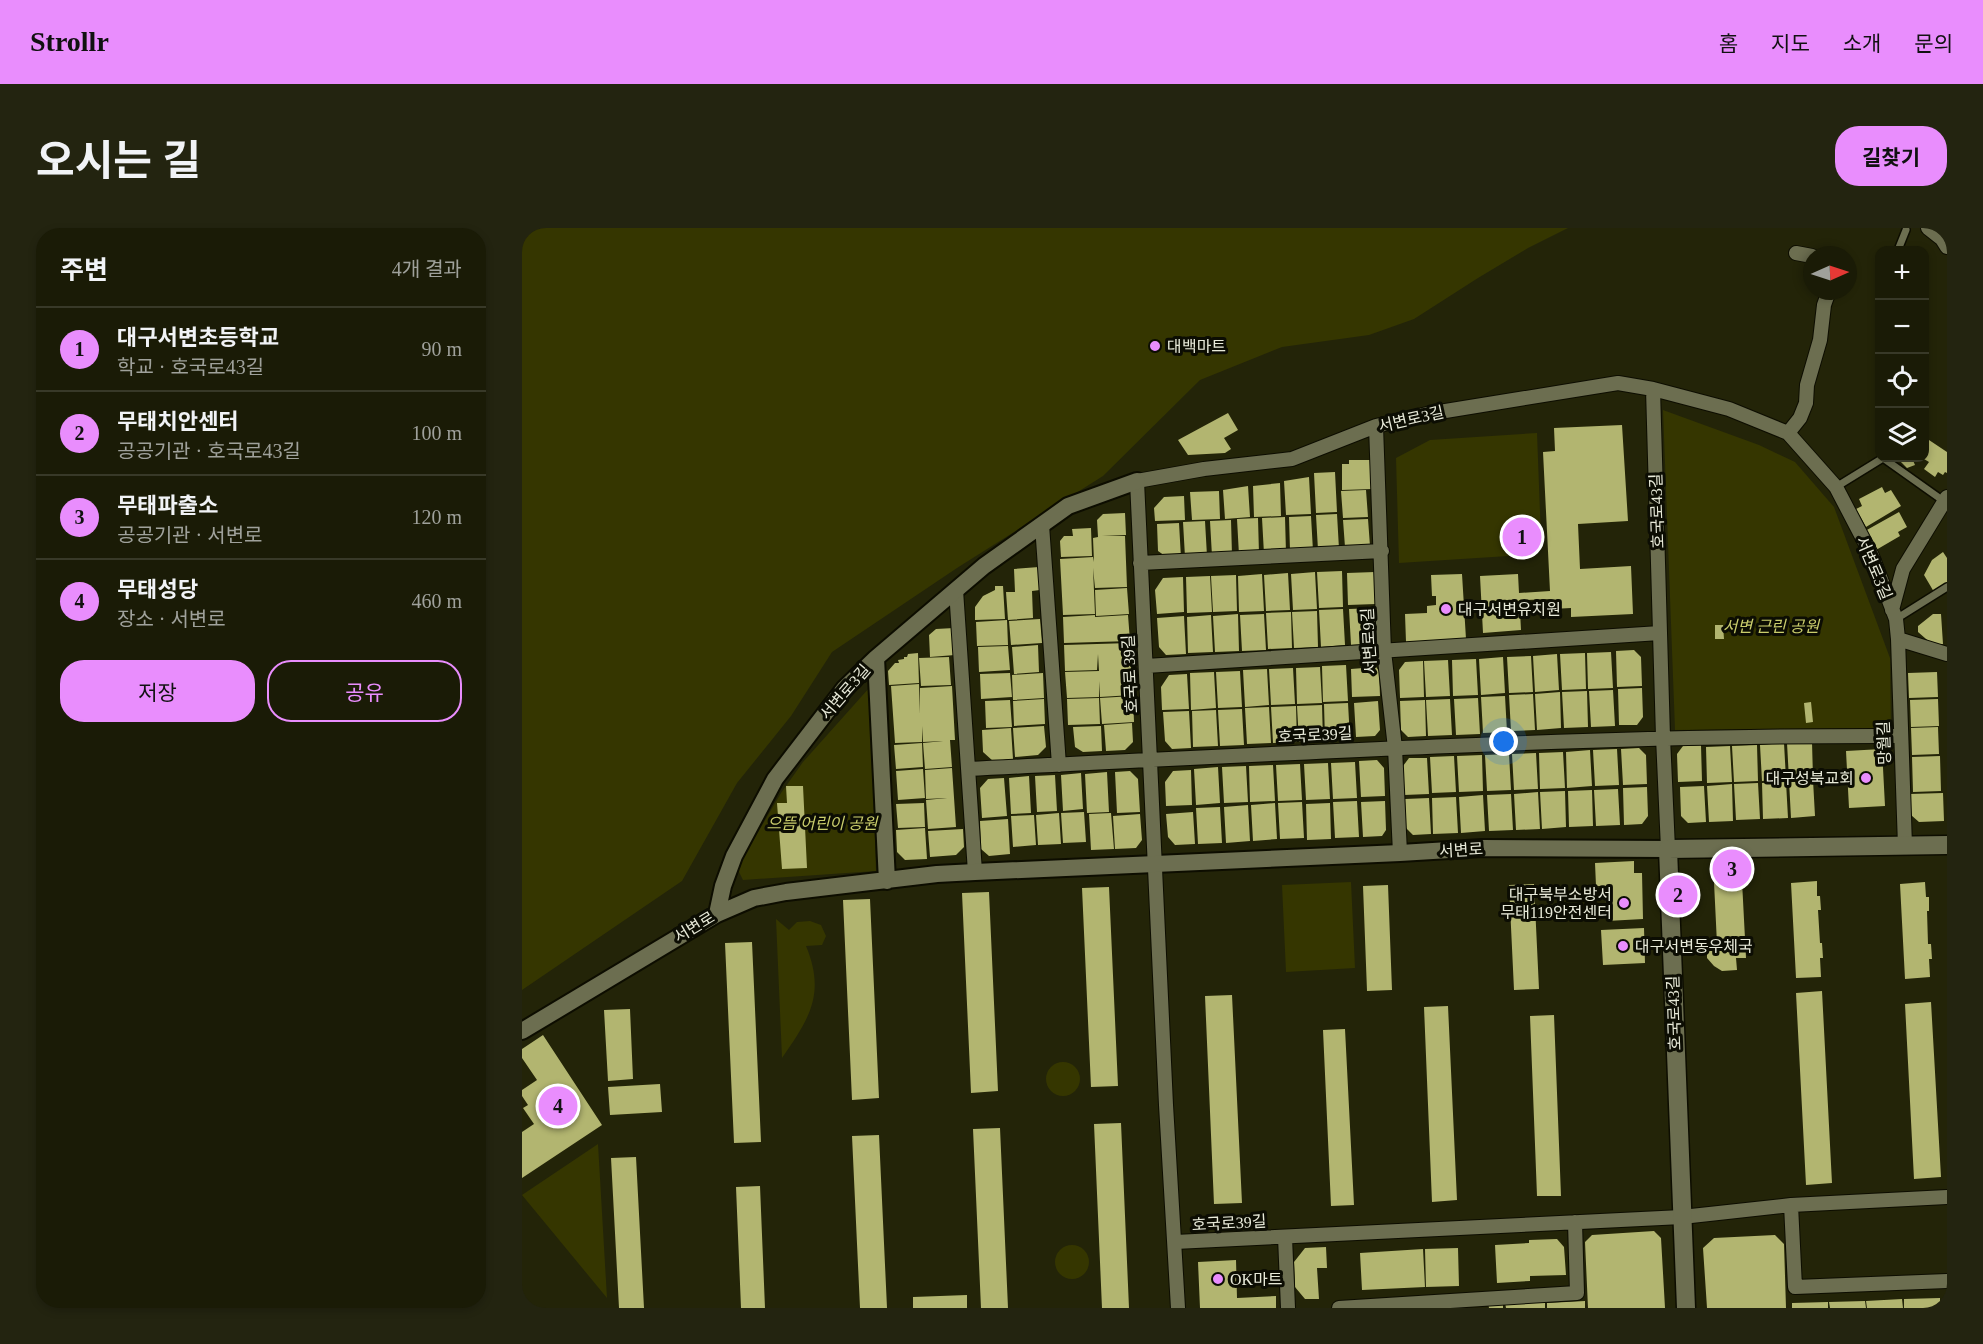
<!DOCTYPE html>
<html lang="ko">
<meta charset="utf-8">
<style>
:root{--surface:#1a1b06;--page:#232410;--text:#f1f3f6;--muted:#9fa19b;--line:#383928;--accent:#e98dfd}
body{margin:0;font-family:"Times New Roman","Noto Sans KR",serif;background:var(--page);color:var(--text)}
.controls{position:absolute;right:18px;top:18px;display:grid;overflow:hidden;border-radius:12px;box-shadow:0 3px 9px #0003}
.controls button{width:54px;height:54px;display:grid;place-items:center;padding:0;border:0;border-bottom:2px solid var(--line);background:var(--surface);color:var(--text);font:30px sans-serif}
.compass{position:absolute;left:1281px;top:18px;width:54px;height:54px;border-radius:50%;background:var(--surface);box-shadow:0 3px 9px #0003;rotate:87deg}
.you{position:absolute;left:982px;top:514px;width:21px;height:21px;margin:-15px;border:4px solid #fff;border-radius:50%;background:#1a73e8;box-shadow:0 0 0 9px #1a73e833}
.badge{display:grid;place-items:center;width:39px;height:39px;border-radius:50%;background:var(--accent);color:#111;font-size:20px;font-weight:700}
.pin{position:absolute;translate:-50% -50%;border:3px solid #fff;box-shadow:0 2px 6px #0006}
.list{margin:0;padding:0;list-style:none}
h2{display:flex;justify-content:space-between;align-items:center;height:78px;margin:0;padding:0 24px;font-size:26px}
h2 small{font-size:20px;font-weight:400;color:var(--muted)}
.list li{display:grid;grid-template-columns:39px 1fr auto;gap:18px;align-items:center;box-sizing:border-box;height:84px;padding:0 24px;border-top:2px solid var(--line)}
.list b{display:block;font-size:22px;white-space:nowrap}
.list p{margin:0;font-size:20px;white-space:nowrap;color:var(--muted)}
.list em{font-size:20px;font-style:normal;color:var(--muted)}
.actions{display:flex;gap:12px;padding:18px 24px}
.actions a{flex:1;padding:14px 0;border:2px solid var(--accent);border-radius:24px;text-align:center;font-size:21px;color:var(--accent)}
.actions .main{background:var(--accent);color:#111}
.icon{flex:none;width:33px;height:33px;fill:none;stroke:currentColor;stroke-width:2;stroke-linecap:round;stroke-linejoin:round}
.map{position:relative;flex:none;width:1425px;height:1080px;overflow:hidden;border-radius:24px}
header{display:flex;align-items:center;gap:36px;box-sizing:border-box;height:84px;padding:0 30px;background:var(--accent);color:#111}
header strong{font-size:28px}
nav{display:flex;gap:33px;margin-inline-start:auto;font-size:21px}
.intro{display:flex;align-items:center;justify-content:space-between;box-sizing:border-box;height:144px;padding:0 36px}
h1{margin:0;font-size:42px}
.button{padding:15px 27px;border-radius:24px;background:var(--accent);color:#111;font-size:21px;font-weight:700}
main{display:flex;gap:36px;padding:0 36px}
aside{flex:1;background:var(--surface);border-radius:24px;box-shadow:0 3px 9px #0003}
.map>svg:first-child{display:block}
.green{fill:#353600}
.building{fill:#b2b570}
.lines{fill:none;stroke-linecap:round;stroke-linejoin:round}
.service-casing{stroke:#0d0d00;stroke-width:10}
.minor-casing{stroke:#0d0d00;stroke-width:16}
.tertiary-casing{stroke:#0d0d00;stroke-width:20}
.secondary-casing{stroke:#0d0d00;stroke-width:21}
.service{stroke:#6c6e50;stroke-width:7}
.minor{stroke:#6c6e50;stroke-width:14}
.tertiary{stroke:#6c6e50;stroke-width:16}
.secondary{stroke:#6c6e50;stroke-width:18}
.poi-dot{fill:#e98dfd;stroke:#0c0d03;stroke-width:2}
.labels{text-anchor:middle;dominant-baseline:central;stroke-width:6;stroke-linejoin:round;paint-order:stroke}
.poi-label{font-size:16px;fill:#e8ead9;stroke:#0c0d03;text-anchor:start}
.street-label{font-size:16px;fill:#e8ead9;stroke:#0c0d03}
.park-label{font-size:16px;font-style:italic;fill:#cacd6c;stroke:#0c0d03}
</style>
<header>
<strong>Strollr</strong>
<nav><a>홈</a><a>지도</a><a>소개</a><a>문의</a></nav>
</header>
<div class="intro"><h1>오시는 길</h1><a class="button">길찾기</a></div>
<main>
<aside>
<h2>주변<small>4개 결과</small></h2>
<ul class="list">
<li><span class="badge">1</span><div><b>대구서변초등학교</b><p>학교 · 호국로43길</p></div><em>90 m</em></li>
<li><span class="badge">2</span><div><b>무태치안센터</b><p>공공기관 · 호국로43길</p></div><em>100 m</em></li>
<li><span class="badge">3</span><div><b>무태파출소</b><p>공공기관 · 서변로</p></div><em>120 m</em></li>
<li><span class="badge">4</span><div><b>무태성당</b><p>장소 · 서변로</p></div><em>460 m</em></li>
</ul>
<div class="actions"><a class="main">저장</a><a>공유</a></div>
</aside>
<div class="map">
<svg width="1425" height="1080" viewBox="0 0 1425 1080">
<rect width="100%" height="100%" fill="#232408"/>
<path class="green" d="M0,0H1046L1006,20L956,50L892,91L847,107L760,119L678,152L581,248L435,340L310,424L269,488L215,555L160,653L0,762Z
M1141,182L1237,217L1273,234L1312,279L1368,430L1369,500L1153,502Z
M1015,205L1019,310L1002,327L877,335L874,230L908,212Z
M348,459L354,643L221,652L215,640L259,565L281,534Z
M829,654L833,740L764,744L760,657Z
M254,691L267,702L275,694L288,693L299,697L304,708L300,717L284,718C304,766 287,791 260,830Z
M524 851a17 17 0 1 1 34 0a17 17 0 1 1-34 0Z
M76,916L85,1070L0,967Z
M533 1034a17 17 0 1 1 34 0a17 17 0 1 1-34 0Z"/>
<path class="building" d="M706,185L716,202L702,210L709,221L703,225L666,227L656,212Z
M1100,197L1106,293L1056,296L1058,341L1109,338L1111,386L1049,389V380L1030,381L1029,371L1004,372V382L998,383L999,402L961,405L958,348L996,346L997,365L1028,363L1021,224L1033,223L1032,200Z
M1404,210L1425,224V245L1423,244L1421,247L1416,244L1413,249L1402,241L1407,234L1402,231V213Z
M1375,230H1390L1393,237L1385,240Z
M827,232H848L850,261L820,262V236H827Z
M813,244L815,284L794,285L792,245Z
M787,249L789,286L764,287L762,253Z
M758,255L759,288L732,289L731,258Z
M726,258L728,289L703,291L701,262Z
M1360,259L1363,265L1369,262L1379,278L1344,299L1334,281L1340,278L1337,271Z
M844,262L846,289L821,290L819,263Z
M697,263L698,291L670,292L668,264Z
M662,268L663,292L633,293L632,280L642,269Z
M1377,284L1385,299L1376,304L1378,308L1354,322L1343,303Z
M603,285L604,307L580,308H603L605,359L573,360L571,340L573,386L541,387L538,331L571,329L572,334L571,310L576,309L575,292L581,286Z
M815,286L817,321L796,322L794,287Z
M789,288L791,323H768L767,289Z
M763,289L764,325L742,326L740,290Z
M736,290L737,326L717,327L715,291Z
M846,291L848,318L823,319L821,292Z
M709,292L710,327L690,328L688,293Z
M683,293L685,328L663,329L661,294Z
M657,295L659,330H646L636,323L635,296Z
M569,300L570,328L539,329L538,313L542,308H551L550,301Z
M1421,324L1425,330V356L1412,364L1402,347L1410,332Z
M517,339L518,362L510,363L511,390L486,392L484,364H493L492,341Z
M820,343L821,379L797,380L795,344Z
M793,344L795,381L771,382L769,346Z
M853,344L854,376L826,377L825,345Z
M766,345L768,382L744,383L742,347Z
M740,346L742,383L717,384L716,348Z
M940,346L944,411L884,414L883,386L905,385V378L914,377V368H910L909,347Z
M714,347L715,383L691,384L689,348Z
M688,348L690,384L665,385L664,349Z
M661,349L662,384L635,386L633,362L641,350Z
M473,358H481L483,391L453,392V379L461,368L473,362Z
M605,360L607,386L574,388L573,362Z
M854,380L855,406L848,416L829,417L827,381Z
M821,381L823,417L799,419L797,382Z
M795,383L796,419L772,420L770,384Z
M769,384L770,420L746,421L744,385Z
M716,386L717,423L693,424L691,388Z
M742,386L744,422L720,423L718,387Z
M1411,386H1419L1421,416L1411,417L1396,404V398Z
M573,387V389L606,387L608,413L542,415L541,389Z
M689,387L691,424L666,425L665,389Z
M662,388L664,426L644,427L637,419L635,390Z
M518,391L520,415L489,417L487,393Z
M485,392L486,417L455,418L454,394Z
M1193,397H1201L1202,411H1193Z
M432,400L433,427L408,429L407,407L414,401Z
M608,415L610,467L578,469L577,453V469L545,470L543,444L577,443L576,426L575,442L543,443L542,417Z
M516,417L517,444L492,446L490,419Z
M486,418L488,442L457,444L456,419Z
M1112,422L1119,429L1120,458L1095,459L1094,423Z
M1089,424L1091,460L1066,461L1065,425Z
M396,425L397,455L367,457L366,443L373,435H377L376,432L382,431V429H385L386,426Z
M1063,425L1064,461L1040,462L1038,426Z
M1035,426L1037,462L1013,464L1011,428Z
M1009,428L1011,464L987,465L985,429Z
M427,429L429,457L399,458L397,430Z
M981,429L983,465L959,467L957,431Z
M954,431L956,467L931,468L930,432Z
M926,432L928,468L904,469L902,433Z
M901,433L902,469L878,470L877,442L883,434Z
M824,437L826,473L801,474L800,438Z
M798,439L800,475L775,476L774,440Z
M854,439L857,443L858,468L830,469L829,441Z
M771,440L773,476L749,477L747,441Z
M745,441L747,477L723,479L721,442Z
M718,443L720,479L696,480L694,444Z
M692,444L694,480L669,482L668,445Z
M1415,444L1416,469L1387,470L1386,445Z
M488,445L490,469L459,471L458,446Z
M521,445L522,470L491,472L490,447Z
M665,446L667,481L640,482L639,459L647,447Z
M397,456L398,486V460L430,458L433,512H428L430,539L403,541L401,515L421,513L401,514L400,498V514L373,515L369,458Z
M1120,460L1121,489L1115,497H1097L1096,461Z
M1091,462L1093,498L1069,499L1067,463Z
M1065,463L1066,499L1042,500L1040,464Z
M1038,464L1039,500L1015,502L1013,466Z
M1011,466L1013,502L989,503L987,467Z
M611,468L612,494L580,496L578,470Z
M983,468L985,504L961,505L959,469Z
M577,470L578,496L546,497L545,471Z
M956,470L958,506L934,507L932,471Z
M522,471L523,496L492,498L491,473Z
M928,471L930,507L906,508L904,472Z
M1416,471L1417,498L1389,499L1388,472Z
M488,472L490,499L464,500L463,473Z
M903,472L904,508L886,509L879,502L878,473Z
M856,473L858,502L853,508L834,509L832,475Z
M1289,474L1291,494L1284,495L1282,475Z
M826,475L828,511L803,512L802,476Z
M800,477L801,513L777,514L775,478Z
M774,478L775,514L751,515L749,479Z
M747,479L749,515L725,516L723,480Z
M720,481L722,517L698,518L696,482Z
M694,482L696,518L671,519L670,483Z
M667,483L669,520L650,521L643,513L641,484Z
M610,495L611,514L603,522L584,523L582,497Z
M522,498L524,519L516,527L493,529L491,500Z
M579,498L580,523L561,524L553,519L551,499Z
M1416,499L1417,526L1390,527L1389,500Z
M489,500L491,531L471,533L461,524L460,502Z
M1290,514L1291,550L1267,551L1265,515Z
M400,515L401,539L374,541L372,517Z
M1262,515L1264,551L1240,553L1238,517Z
M1179,517L1180,553L1156,554L1155,526L1161,518Z
M1235,517L1236,553L1212,554L1210,518Z
M1208,518L1210,554L1185,555L1184,519Z
M1117,520L1124,527L1125,556L1101,557L1099,521Z
M1095,521L1097,557L1073,558L1071,522Z
M1360,521L1363,578L1327,580L1324,523Z
M1068,522L1070,558L1045,560L1044,524Z
M1041,524L1043,560L1018,561L1017,525Z
M1014,525L1016,561L992,562L990,526Z
M987,526L989,562L965,563L963,527Z
M960,527L961,563L937,564L935,528Z
M932,528L934,564L910,565L908,529Z
M1418,528L1419,563L1391,564L1390,529Z
M887,530H905L907,566L882,567L881,538Z
M855,532L862,540L863,568L839,569L837,533Z
M833,534L835,570L811,571L809,535Z
M806,535L808,571L784,572L782,536Z
M778,536L780,572L756,573L754,537Z
M751,537L753,573L728,574L727,538Z
M724,538L726,574L702,575L700,539Z
M696,539L698,575L674,577L672,541Z
M430,540L434,599L406,601L404,572L425,570L404,571L403,542Z
M401,541L403,570L376,572L374,543Z
M669,542L670,577L644,578L643,554L651,543Z
M608,543L616,551L618,584L595,585L593,544Z
M585,544L587,584L565,585L563,546Z
M559,545L561,581L541,583L539,547Z
M533,547L535,583L515,584L513,548Z
M507,548L509,585L489,586L487,550Z
M482,550L485,588L460,590L458,560L466,551Z
M1291,552L1293,588L1269,590L1267,553Z
M1264,554L1266,590L1241,591L1240,555Z
M1236,555L1238,591L1214,592L1212,556Z
M1210,556L1211,593L1187,594L1185,558Z
M264,558H281L285,640L260,641L255,575H265Z
M1182,558L1184,594L1166,595L1159,588L1158,559Z
M1125,559L1126,588L1120,596L1102,597L1101,560Z
M1096,561L1098,597L1074,598L1072,562Z
M1070,562L1071,598L1047,599L1046,563Z
M1043,563L1044,599L1020,601L1018,564Z
M1016,564L1018,601L994,602L992,566Z
M1421,565L1422,593L1397,594L1389,587L1388,566Z
M989,566L991,602L967,603L965,567Z
M961,567L963,603L939,605L937,569Z
M934,569L936,605L911,606L910,570Z
M907,570L909,606L891,607L884,600L883,571Z
M835,573L837,609L813,610L811,574Z
M863,573L864,602L860,608L841,609L839,574Z
M780,574L782,610L758,611L756,575Z
M402,575L403,599L376,600L374,576Z
M753,575L755,611L731,613L729,577Z
M808,575L809,611L785,612L784,576Z
M726,577L728,613L704,615L702,579Z
M698,579L700,615L676,616L674,580Z
M562,584L564,614L541,615L539,585Z
M671,584L673,616L653,617L646,609L644,586Z
M537,585L539,616L516,617L514,587Z
M589,585L592,621L569,622L567,586Z
M618,586L620,612L614,620L593,621L591,588Z
M512,587L514,617L491,619L489,588Z
M486,591L488,626L467,628L459,621L458,593Z
M403,600L405,631L383,632L375,624L374,602Z
M441,601L442,619L434,627L408,629L406,603Z
M1221,629V651L1199,652V630Z
M1112,633V645H1120L1121,691L1085,693L1083,658H1074L1073,635Z
M1220,653L1224,730H1214L1215,742L1200,743L1192,738L1185,730V716H1195L1192,654Z
M1295,653V668H1298L1299,682H1296L1298,715H1300L1301,730H1298L1299,749L1274,750L1269,655Z
M1403,654L1404,669H1407V683H1405L1406,716H1409L1410,731H1407L1408,749L1383,751L1378,656Z
M1012,656L1017,761L992,762L987,657Z
M866,657L870,762L845,763L841,658Z
M587,659L596,858L569,859L560,660Z
M467,664L476,863L449,865L440,665Z
M348,671L357,870L330,872L321,672Z
M1122,700L1123,735L1081,737L1079,702Z
M230,714L239,914L212,915L203,715Z
M1300,763L1310,955L1284,957L1274,765Z
M710,767L720,975L692,976L683,768Z
M1409,774L1419,949L1392,951L1383,776Z
M926,778L935,972L910,974L902,779Z
M108,781L111,851L86,853L82,782Z
M1032,787L1039,968H1015L1008,788Z
M823,801L832,977L809,978L801,802Z
M21,807L80,897L0,950V904L12,896L1,880L6,877L0,868V862L15,852L0,830V821Z
M138,856L140,884L88,887L86,859Z
M599,895L607,1080H580L572,896Z
M478,900L486,1080H459L451,901Z
M357,907L365,1080H338L330,908Z
M114,929L122,1080H97L89,930Z
M238,958L243,1080H219L214,959Z
M1132,1003L1139,1010L1143,1080H1066L1063,1014L1070,1007Z
M1253,1007L1262,1016L1264,1080H1185L1181,1020L1192,1010Z
M1035,1011L1042,1019L1044,1047L1008,1048V1053L975,1055L973,1017L1007,1015V1012Z
M804,1019L805,1040H795L797,1071H783L773,1059L772,1034L783,1020Z
M936,1020L937,1058L904,1059L903,1021Z
M901,1021L903,1059L840,1062L838,1025Z
M714,1032L715,1070L754,1068V1080H678L676,1034Z
M445,1067V1080H391V1069Z
M1418,1070V1080H1382V1071Z
M1380,1071L1381,1080H1345L1344,1073Z
M1023,1072V1080H984L983,1075Z
M1063,1073V1080H1025V1075Z
M1343,1073L1344,1080H1308L1307,1074Z
M981,1074V1080H967L966,1075Z
M1306,1074V1080H1270V1075Z"/>
<g class="lines">
<g class="service-casing">
<path id="service" d="M1376,22L1384,2
M1361,230L1423,274
M1314,259L1361,230
M1374,391L1425,359"/>
</g>
<g class="minor-casing">
<path id="minor" d="M1406,0L1420,11L1425,19
M1274,25L1290,28
M1131,161L1141,509L1146,621
M854,198L862,423L873,520L878,625
M1266,205L1278,190L1284,175L1285,157L1298,112L1302,77L1307,63
M520,297L537,537
M618,335L860,323
M434,362L453,644
M1370,382L1381,341L1425,269
M1376,411L1383,618
M624,438L1138,405
M446,541C757,526 1067,507 1379,508
M1269,977L1273,1059L1425,1053
M763,1009L766,1080
M653,1014L1160,989L1269,977L1425,969
M656,1080L644,877L615,253L682,241L770,231L854,198L905,186L1096,155L1131,161L1207,181L1266,205L1314,259L1350,328L1374,391L1376,411L1425,426
M817,1080L1055,1065L1053,994"/>
</g>
<g class="tertiary-casing">
<path id="tertiary" d="M354,430L365,653
M195,686L201,658L212,628L253,551L322,461L354,430L462,338L546,278L615,253
M0,803L195,686L232,670L264,664L415,646L453,644L878,625L960,620L1146,621"/>
</g>
<g class="secondary-casing">
<path id="secondary" d="M1164,1080L1146,621L1425,617"/>
</g>
<use href="#service" class="service"/>
<use href="#minor" class="minor"/>
<use href="#tertiary" class="tertiary"/>
<use href="#secondary" class="secondary"/>
</g>
<g class="poi-dot">
<circle cx="633" cy="118" r="6"/>
<circle cx="924" cy="381" r="6"/>
<circle cx="1344" cy="550" r="6"/>
<circle cx="1102" cy="675" r="6"/>
<circle cx="1101" cy="718" r="6"/>
<circle cx="696" cy="1051" r="6"/>
</g>
<g class="labels">
<g class="poi-label">
<text x="645" y="118">대백마트</text>
<text x="936" y="381">대구서변유치원</text>
<text x="1332" y="550" text-anchor="end">대구성북교회</text>
<text x="1090" y="666" text-anchor="end">대구북부소방서<tspan x="1090" dy="18">무태119안전센터</tspan></text>
<text x="1113" y="718">대구서변동우체국</text>
<text x="708" y="1051">OK마트</text>
</g>
<g class="street-label">
<text transform="translate(889 191) rotate(-13)">서변로3길</text>
<text transform="translate(1135 283) rotate(-92)">호국로43길</text>
<text transform="translate(1352 340) rotate(67)">서변로3길</text>
<text transform="translate(847 413) rotate(-93)">서변로9길</text>
<text transform="translate(608 446) rotate(-93)">호국로 39길</text>
<text transform="translate(323 464) rotate(-49)">서변로3길</text>
<text transform="translate(793 507) rotate(-3)">호국로39길</text>
<text transform="translate(1362 515) rotate(-92)">망월길</text>
<text transform="translate(939 622) rotate(-3)">서변로</text>
<text transform="translate(172 699) rotate(-31)">서변로</text>
<text transform="translate(1152 785) rotate(-92)">호국로43길</text>
<text transform="translate(707 995) rotate(-3)">호국로39길</text>
</g>
<g class="park-label">
<text x="1249" y="398">서변 근린 공원</text>
<text x="300" y="595">으뜸 어린이 공원</text>
</g>
</g>
</svg>
<div class="controls">
<button>+</button>
<button>−</button>
<button><svg class="icon" aria-label="locate" viewBox="0 0 24 24"><circle cx="12" cy="12" r="6"/><path d="M12 2v4M12 18v4M2 12h4M18 12h4"/></svg></button>
<button><svg class="icon" aria-label="layers" viewBox="0 0 24 24"><path d="M12 4l9 5-9 5-9-5zM3 14l9 5 9-5"/></svg></button>
</div>
<svg class="compass" viewBox="-18 -18 36 36"><path d="M0-13l5 13h-10z" fill="#e53935"/><path d="M0 13l5-13h-10z" fill="#9fa19b"/></svg>
<div class="you"></div>
<div class="pin badge" style="left:1000px;top:309px">1</div>
<div class="pin badge" style="left:1156px;top:667px">2</div>
<div class="pin badge" style="left:1210px;top:641px">3</div>
<div class="pin badge" style="left:36px;top:878px">4</div>
</div>
</main>
